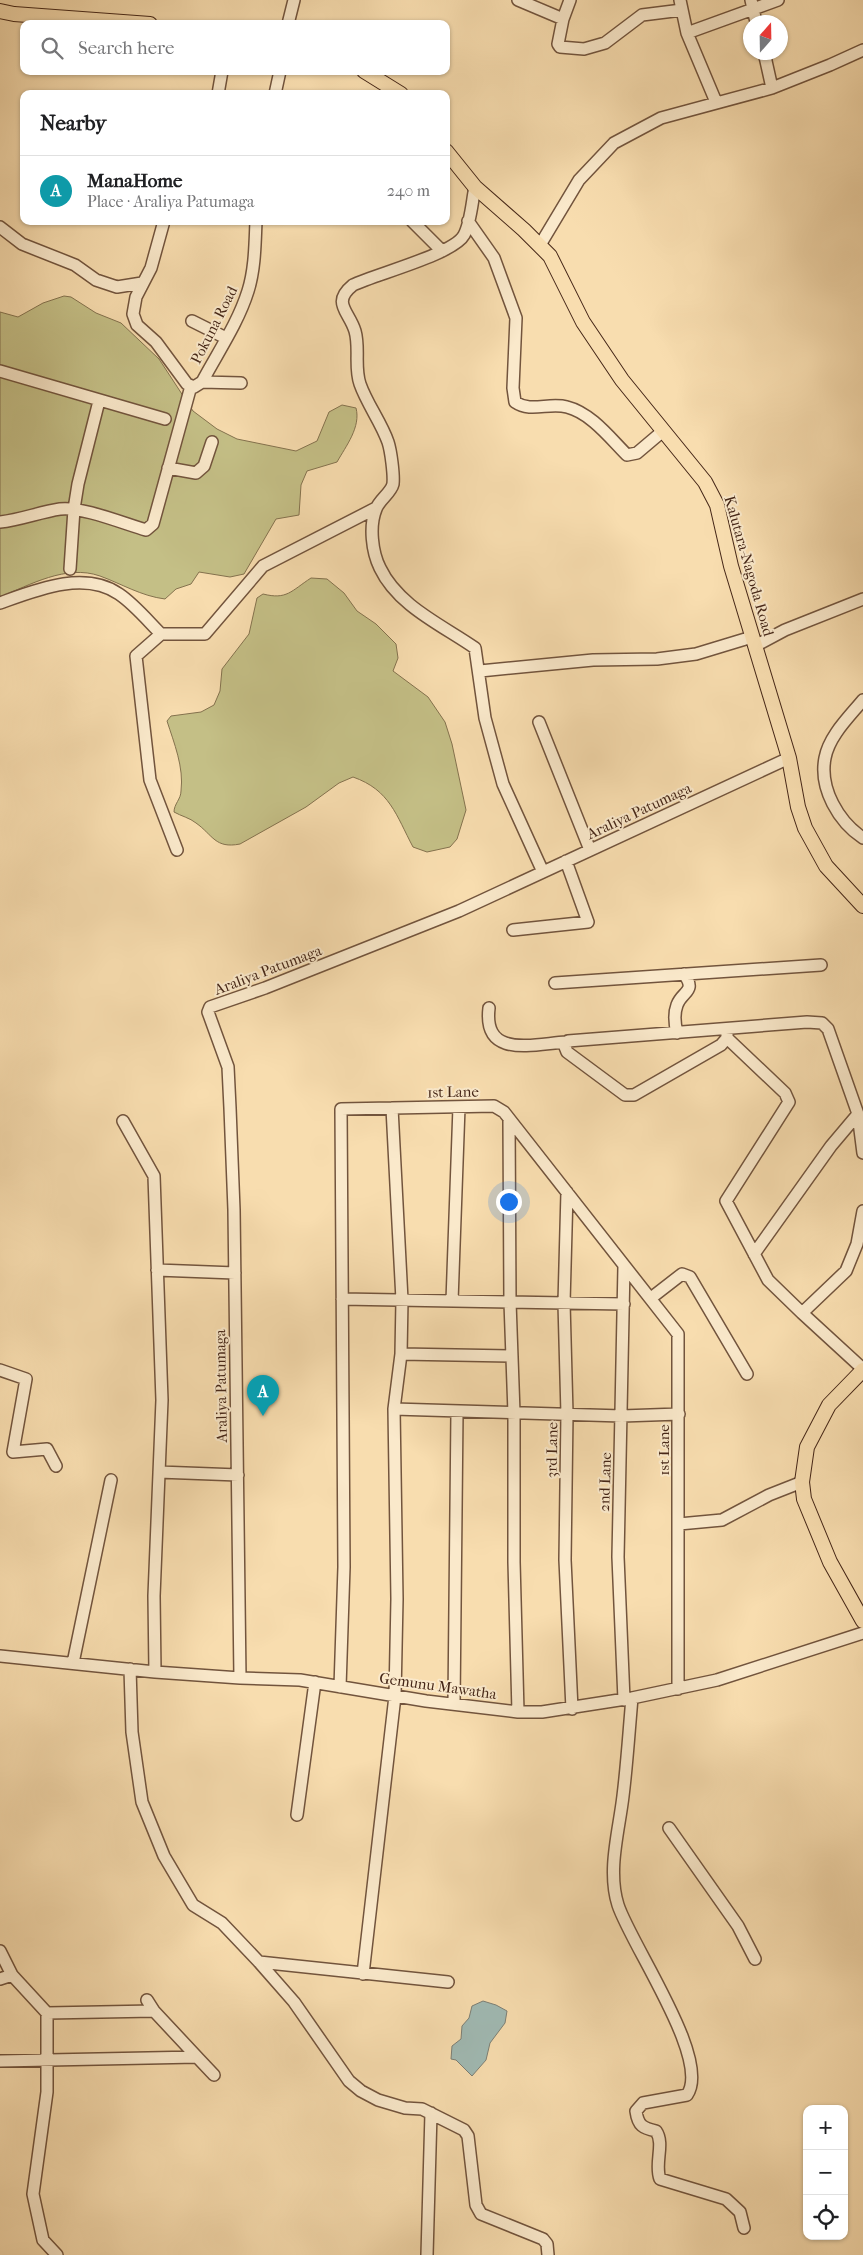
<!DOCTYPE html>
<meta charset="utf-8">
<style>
:root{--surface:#fff;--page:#f2f2f2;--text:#202124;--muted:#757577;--line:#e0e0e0;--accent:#8f2418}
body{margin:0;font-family:"IM FELL French Canon",serif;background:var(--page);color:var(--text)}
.controls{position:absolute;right:15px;bottom:15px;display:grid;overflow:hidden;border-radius:10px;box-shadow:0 1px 4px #0004}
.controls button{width:45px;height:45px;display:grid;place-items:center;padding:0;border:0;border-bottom:1px solid var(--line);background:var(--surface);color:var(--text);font:25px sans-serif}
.compass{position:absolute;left:743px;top:15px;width:45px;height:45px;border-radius:50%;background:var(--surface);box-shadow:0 1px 4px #0004;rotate:20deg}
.you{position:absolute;left:508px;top:1201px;width:18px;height:18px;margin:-12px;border:4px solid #fff;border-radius:50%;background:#1a73e8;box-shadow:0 0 0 8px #1a73e833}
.badge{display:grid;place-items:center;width:32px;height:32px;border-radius:50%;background:var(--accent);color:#fff;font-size:16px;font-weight:700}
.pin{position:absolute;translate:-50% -41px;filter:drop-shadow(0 1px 2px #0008)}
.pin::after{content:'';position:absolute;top:26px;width:18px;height:15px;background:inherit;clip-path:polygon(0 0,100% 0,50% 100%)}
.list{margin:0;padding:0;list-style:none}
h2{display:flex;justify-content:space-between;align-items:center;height:65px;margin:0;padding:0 20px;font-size:21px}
h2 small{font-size:16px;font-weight:400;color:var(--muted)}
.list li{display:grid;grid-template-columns:32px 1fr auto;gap:15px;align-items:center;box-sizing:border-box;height:70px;padding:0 20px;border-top:1px solid var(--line)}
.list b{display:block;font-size:19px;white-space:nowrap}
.list p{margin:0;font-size:16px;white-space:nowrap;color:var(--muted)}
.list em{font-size:16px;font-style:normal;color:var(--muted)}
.icon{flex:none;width:28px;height:28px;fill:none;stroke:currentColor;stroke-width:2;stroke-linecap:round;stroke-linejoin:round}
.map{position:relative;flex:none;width:863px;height:2255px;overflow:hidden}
.search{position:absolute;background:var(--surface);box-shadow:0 1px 4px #0004;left:20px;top:20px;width:430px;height:55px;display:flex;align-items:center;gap:12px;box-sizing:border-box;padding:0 18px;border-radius:10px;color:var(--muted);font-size:19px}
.panel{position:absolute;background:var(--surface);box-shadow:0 1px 4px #0004;left:20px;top:90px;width:430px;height:135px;border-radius:10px}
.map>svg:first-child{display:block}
.green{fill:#c4bf86;stroke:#84724e}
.water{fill:#a0bab4;stroke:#7c7f75}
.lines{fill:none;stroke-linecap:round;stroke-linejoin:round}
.minor-casing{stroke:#72543d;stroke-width:14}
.major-casing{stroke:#452617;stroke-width:16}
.minor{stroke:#fae9cb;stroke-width:11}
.major{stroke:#f8ddaf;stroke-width:14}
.labels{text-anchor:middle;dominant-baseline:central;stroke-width:4;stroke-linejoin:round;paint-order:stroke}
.street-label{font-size:15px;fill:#452617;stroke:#fae9cb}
</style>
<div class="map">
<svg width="863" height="2255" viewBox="0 0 863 2255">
<rect width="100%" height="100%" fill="#f8ddaf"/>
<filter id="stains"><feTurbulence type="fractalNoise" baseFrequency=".004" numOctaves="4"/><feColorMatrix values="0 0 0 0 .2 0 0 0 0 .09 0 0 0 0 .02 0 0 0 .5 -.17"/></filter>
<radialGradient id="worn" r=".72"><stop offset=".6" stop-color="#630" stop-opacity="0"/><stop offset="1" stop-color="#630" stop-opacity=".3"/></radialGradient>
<path class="green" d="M64,296L71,297L96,313L121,323L159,359L193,411L217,429L237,439L296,451L317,441L329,412L342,405L356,408C361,427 346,446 337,462L307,471L301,485L299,515L276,519L244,574L230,577L199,572L191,584L176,589L165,599C141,596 122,584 100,576C66,564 30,585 0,597V312L18,317L43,303Z
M311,578L327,579L344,593L357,611L376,624L396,644L398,658L393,671L428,697L445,722L452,744L466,810L457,839L450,847L427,852L413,847C396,815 390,790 353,777L339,783L306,807L240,844C215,849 213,835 196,823C190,818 181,816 174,812C174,804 181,799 181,791C184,767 174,743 167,721L171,716L201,712L214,705L220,691L222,669L249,634L257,598L263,594C287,600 291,591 311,578Z"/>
<path class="water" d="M483,2001L496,2005L507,2011L505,2023L490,2043L486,2060L472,2076L456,2060L451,2059L452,2046L461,2039L462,2026L469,2018L472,2006Z"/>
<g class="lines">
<g class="minor-casing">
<path id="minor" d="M518,0L563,19
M570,0L563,19L558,44L560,47L584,49L605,43L642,15L682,10
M680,0L687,33L716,102
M751,0L756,22
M288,24L294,0
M687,33L778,0
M764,52L772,88
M218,94L222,71
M275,94L280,71
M475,187C472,201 471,222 464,235C454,254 376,274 353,285C331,303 349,311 355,331C360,348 354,367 360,384C367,404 381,422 388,442C391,451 394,475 393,484C391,493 379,500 376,509C369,526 372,552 380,568C398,606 442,625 475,648L485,718L503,784L543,872
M164,221L151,268L136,297L133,314L137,325L156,342L187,384L194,387L202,382L241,383
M412,221L442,251
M468,221L494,258L516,318L513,388L515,402C531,413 549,402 567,407C591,413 610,438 627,455L637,453L663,431
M0,227L22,244L75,265L96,280L117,287L142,283
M540,245L579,180L614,143L661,118L772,88L830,65L863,50
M192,321L226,338
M0,371L165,419
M202,382C218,352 238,323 248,291C255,269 255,244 256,221
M168,468L196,473L204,466L212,442
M0,522C20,520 40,512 60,509C81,506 125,524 146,530L153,524L191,386
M70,569L74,509L78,484L99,401
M0,603C36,590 84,570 119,594C134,604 148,621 161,634H205L263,566L376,508
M161,634L136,656L150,780L177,850
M755,646L785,630L863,599
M480,671L593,660L657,659L696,654L752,637
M863,700C849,717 829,736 825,758C819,789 839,822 863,838
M539,722L590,850
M513,930L588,922L566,861
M555,983L821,965
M489,1008C483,1059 533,1044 566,1042
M727,1029V1038L721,1045L634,1095H625L567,1052L565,1047L568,1041L807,1022L822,1023L828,1029L858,1114L863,1153
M677,1033C675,1025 674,1013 677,1005C682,991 697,992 684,974
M727,1038L785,1093L789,1102L726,1201L768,1280L802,1313
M509,1119L510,1302L514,1413V1562L518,1712
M123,1121L154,1176L162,1400L154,1596L155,1672
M567,1192L564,1303L567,1414L565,1560L572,1709
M863,1211L857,1244L846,1271L802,1313L863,1369
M754,1254L831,1146L858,1114
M624,1266L618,1557L624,1700
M157,1270L235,1273
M651,1298L682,1274L690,1277L747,1374
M342,1299L624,1304
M452,1301L459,1107
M401,1354L512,1356
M0,1370L26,1379L13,1452L47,1449L56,1466
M394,1409L622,1416L679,1414
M159,1472L238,1475
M679,1524L722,1520L769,1495L802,1482
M0,1656L155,1672L240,1678L300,1680L426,1701L518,1712H542L632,1698L717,1680L863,1633
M73,1663L111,1480
M130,1669L132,1732L142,1802L164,1856L193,1905L222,1923L259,1962L294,2002L349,2081L361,2091L378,2100L405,2108L422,2109L464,2130L468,2136L476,2205L481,2214L543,2239L547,2244L548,2255
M240,1678L234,1210L230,1108L228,1067L208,1012L210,1007L265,988L459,911L789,758
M340,1687L344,1567L341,1109L494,1106L504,1112L678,1334V1689
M632,1698C629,1731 627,1764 623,1796C619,1831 607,1870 618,1905C631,1945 712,2060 687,2095L643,2103L636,2111C638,2126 643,2128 656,2131C665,2144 654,2164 660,2179L726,2199L740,2212L744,2228
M454,1704L457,1412
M297,1815L315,1682
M669,1828L738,1926L755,1959
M0,1951L12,1975L47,2013L154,2011
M259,1962L448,1982
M363,1974L395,1696L397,1599L394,1409L401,1354L402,1300L392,1108
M0,1979L12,1975
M147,2000L154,2011L197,2057
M47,2013V2092L33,2194L43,2240L57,2255
M0,2061L197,2057L214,2075
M427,2255L431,2113"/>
</g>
<g class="major-casing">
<path id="major" d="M0,11L14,14L150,24
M364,71L401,94
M446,151L475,187L524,230L550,256L583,322L622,380L705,482L717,505L731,566L789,758L798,807L805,828L826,866L863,906
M863,1370L829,1405L807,1447L802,1482L804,1499L830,1562L863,1621"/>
</g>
<use href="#minor" class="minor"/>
<use href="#major" class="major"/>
</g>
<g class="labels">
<g class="street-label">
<text transform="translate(214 325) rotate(-63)">Pokuna Road</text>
<text transform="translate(749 566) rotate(74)">Kalutara-Nagoda Road</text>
<text transform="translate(639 811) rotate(-25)">Araliya Patumaga</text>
<text transform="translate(268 970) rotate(-21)">Araliya Patumaga</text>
<text transform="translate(453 1092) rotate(-1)">1st Lane</text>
<text transform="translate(221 1386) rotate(-91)">Araliya Patumaga</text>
<text transform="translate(552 1450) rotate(-89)">3rd Lane</text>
<text transform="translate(664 1450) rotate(-90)">1st Lane</text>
<text transform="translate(605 1482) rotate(-88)">2nd Lane</text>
<text transform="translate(438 1686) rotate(8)">Gemunu Mawatha</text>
</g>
</g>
<rect width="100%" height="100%" filter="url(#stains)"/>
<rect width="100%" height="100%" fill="url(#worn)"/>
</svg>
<div class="controls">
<button>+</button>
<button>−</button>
<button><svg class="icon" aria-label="locate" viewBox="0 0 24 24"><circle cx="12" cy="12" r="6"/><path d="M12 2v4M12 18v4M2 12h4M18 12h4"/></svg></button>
</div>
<svg class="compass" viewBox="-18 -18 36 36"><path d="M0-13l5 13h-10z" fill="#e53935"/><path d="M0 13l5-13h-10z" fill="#757577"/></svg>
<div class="you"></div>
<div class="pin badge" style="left:263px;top:1416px;background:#0f9aa8">A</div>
<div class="search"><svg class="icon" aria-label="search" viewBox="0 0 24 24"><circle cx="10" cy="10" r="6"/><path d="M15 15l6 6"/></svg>Search here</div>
<section class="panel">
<h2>Nearby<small></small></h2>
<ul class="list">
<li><span class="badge" style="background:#0f9aa8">A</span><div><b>ManaHome</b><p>Place · Araliya Patumaga</p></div><em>240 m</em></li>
</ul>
</section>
</div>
